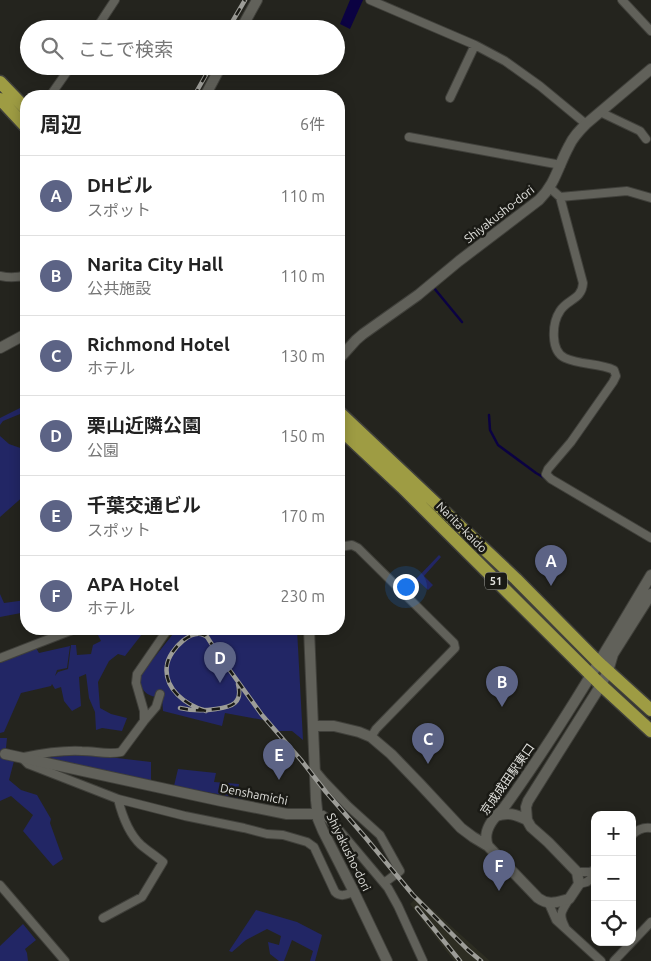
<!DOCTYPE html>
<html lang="ja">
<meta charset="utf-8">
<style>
:root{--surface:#fff;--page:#f2f2f2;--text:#222;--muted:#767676;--line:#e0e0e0;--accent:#5c6385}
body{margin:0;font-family:Ubuntu,"Noto Sans JP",sans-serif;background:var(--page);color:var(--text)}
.controls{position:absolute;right:15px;bottom:15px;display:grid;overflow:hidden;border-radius:10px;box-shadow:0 2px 12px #0003}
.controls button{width:45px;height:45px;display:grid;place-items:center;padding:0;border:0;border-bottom:1px solid var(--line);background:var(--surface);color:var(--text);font:25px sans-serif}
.you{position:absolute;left:405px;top:586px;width:18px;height:18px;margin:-12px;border:4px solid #fff;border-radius:50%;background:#1a73e8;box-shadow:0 0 0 8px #1a73e833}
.badge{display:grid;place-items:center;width:32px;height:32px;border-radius:50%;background:var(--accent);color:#fff;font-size:16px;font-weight:700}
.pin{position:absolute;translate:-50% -41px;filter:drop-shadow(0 1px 2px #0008)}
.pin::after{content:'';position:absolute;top:26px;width:18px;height:15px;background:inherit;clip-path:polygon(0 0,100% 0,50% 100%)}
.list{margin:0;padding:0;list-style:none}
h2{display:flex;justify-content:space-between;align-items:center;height:65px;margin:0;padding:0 20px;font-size:21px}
h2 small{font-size:16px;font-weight:400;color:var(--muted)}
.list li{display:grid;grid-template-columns:32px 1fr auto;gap:15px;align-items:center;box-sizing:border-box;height:80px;padding:0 20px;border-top:1px solid var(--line)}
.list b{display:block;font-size:19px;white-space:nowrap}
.list p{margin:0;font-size:16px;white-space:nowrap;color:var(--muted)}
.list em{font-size:16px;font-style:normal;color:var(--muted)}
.icon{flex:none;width:28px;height:28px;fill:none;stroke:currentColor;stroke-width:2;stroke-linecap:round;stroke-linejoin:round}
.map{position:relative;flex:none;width:651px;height:961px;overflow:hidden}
.search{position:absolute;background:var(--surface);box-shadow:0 2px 12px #0003;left:20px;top:20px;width:325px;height:55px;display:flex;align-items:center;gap:12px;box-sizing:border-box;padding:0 18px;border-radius:28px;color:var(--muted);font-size:19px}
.panel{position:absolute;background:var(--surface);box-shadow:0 2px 12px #0003;left:20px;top:90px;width:325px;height:545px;border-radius:20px}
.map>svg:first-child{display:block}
.built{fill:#2d2d22}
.green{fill:#222665}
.water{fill:#0b0242}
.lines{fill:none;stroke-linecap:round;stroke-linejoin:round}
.stream{stroke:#0b0242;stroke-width:2.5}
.minor-casing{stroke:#40403b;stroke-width:10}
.tertiary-casing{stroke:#40403b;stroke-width:12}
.trunk-casing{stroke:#40403b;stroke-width:15}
.minor{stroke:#61615a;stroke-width:8}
.tertiary{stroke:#61615a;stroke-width:10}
.trunk{stroke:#9e9c43;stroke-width:12}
.rail-casing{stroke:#9d9d98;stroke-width:4.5}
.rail{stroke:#1a1a15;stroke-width:2.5;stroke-dasharray:8;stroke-linecap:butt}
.labels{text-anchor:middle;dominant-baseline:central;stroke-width:5;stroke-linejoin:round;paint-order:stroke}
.shield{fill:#1a1a15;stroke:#a5a5a0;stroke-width:1}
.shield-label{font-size:11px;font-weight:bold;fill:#e0e0dc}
.street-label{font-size:12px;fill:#e0e0dc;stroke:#1a1a15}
</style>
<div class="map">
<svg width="651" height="961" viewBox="0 0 651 961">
<rect width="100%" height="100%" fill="#24241e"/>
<path class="built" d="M419,896L423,901L490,961H454L410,904Z"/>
<path class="green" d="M22,407L25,412L3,421L0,425V418Z
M0,436L9,444L26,450V494L0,517Z
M26,540V616L21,613L0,617V594L4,603L26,600C22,580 22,560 26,540Z
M439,555L441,557L424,576L433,585L428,590L416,579Z
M95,629H146L125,656L118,654L109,661L98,682L100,708L111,714L127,718L122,731L102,728L96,730L95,712L89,698L86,674L79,677L81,706L72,711L64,701L61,687L55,689L52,684L51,686L21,693L4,732L0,733V662L36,648L39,653L70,646L67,668L57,670L55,676L58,672L68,669L71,645H76L77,655L91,654L93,645L101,641Z
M177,629H297L303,740L292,731H278L269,721L225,713L222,726L163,711L162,698C147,696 143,693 138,678Z
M0,738H7L5,758L14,761L9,780L21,790L37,795L51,819L50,823L63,859L53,866L23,831L33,815L11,796L0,801Z
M83,754L151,762V781L44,758Z
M178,769L216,773L214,782L239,784L238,791L243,792L244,799L174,786Z
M256,910L297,922L322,935L315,961H310L313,951L292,940L284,961H279L270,954L268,942L279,945L281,936L267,929L246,940L232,952L229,951Z
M23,924L36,940L25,949L27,953L28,961H0V946Z"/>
<path class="water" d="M350,0H363L350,29L340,24Z"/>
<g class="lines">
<path class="stream" d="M434,288L462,322
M489,415L490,430L498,445L536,473L548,480"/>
<g class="minor-casing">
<path id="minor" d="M370,0L475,45L505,61L540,86L586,124
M622,0L651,31
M96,29L115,0
M50,96L71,66
M450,98L475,45
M600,112L640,131L646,139
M409,137L561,165
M550,188L560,197L583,283C582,300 567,299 560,311C552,323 550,351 565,358C580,365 599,363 614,370L616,376L613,382L571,442L548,469L546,474L551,479L651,538
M560,197L627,191L651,198
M0,276C9,278 17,278 26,275
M339,547L352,545L358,548L454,643L455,648L376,729L371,737
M0,658L75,629
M144,721L156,707L160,694
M24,757C43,753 62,750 82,751C95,751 108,755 121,752L144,721V711L136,683L137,674L168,629
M24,760L28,764L41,769L118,799L185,816L244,828L267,834L283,835L307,842L314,847L335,892C341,898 347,894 354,892
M314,769L324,781L348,806L380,835L400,871L384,883
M317,814L323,815L329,820L340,831L388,888L398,906L423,961
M632,835C637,830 644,827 651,828
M577,872H590L595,870
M579,884L587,882L595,875
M0,885L65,961
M549,904L556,920L601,961
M103,918L142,897L163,862C156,856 148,851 141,845C128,833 122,815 118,799
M565,927C558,913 562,911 569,899
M632,942L651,922
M614,961L632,942"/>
</g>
<g class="tertiary-casing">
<path id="tertiary" d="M241,29L257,0
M205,96L221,66
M0,348L26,334
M339,359L356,340L363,334L418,295L459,261L539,200C556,183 558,166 569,146C573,137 579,131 586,124L651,69
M651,575C604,654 557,734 503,809C493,818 482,832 488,846L538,898C549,906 557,902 569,899L579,884L577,872L548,842L531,827L527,820L526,807L528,801L601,685L608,671L613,654L651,594
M309,629L316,800L318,819L323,831L354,892L387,961
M314,726H334L359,732L371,737L391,754L419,783L461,828L473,837L488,846
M5,754L221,801L287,814H317
M496,816C508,812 515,814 527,820"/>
</g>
<g class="trunk-casing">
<path id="trunk" d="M0,82L26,109
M0,99L26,127
M339,412L516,579L598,662L651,710
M339,428L402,487L601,685L651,731"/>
</g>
<use href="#minor" class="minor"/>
<use href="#tertiary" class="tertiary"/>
<use href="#trunk" class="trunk"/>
<g class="rail-casing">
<path id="rail" d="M228,29L245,0
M194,96L211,66
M202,629L218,654L262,715L301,760L326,792L365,837L413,895L468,950L481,961
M180,708C193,711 203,711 216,709C232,707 243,703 238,684
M206,711C186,705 163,689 167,665C169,650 194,624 208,638
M417,908L460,961"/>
</g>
<use href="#rail" class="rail"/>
</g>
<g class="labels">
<rect class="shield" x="485" y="572.5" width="22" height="17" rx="4"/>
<g class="shield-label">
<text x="496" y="581">51</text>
</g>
<g class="street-label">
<text transform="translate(499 214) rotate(-38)">Shiyakusho-dori</text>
<text transform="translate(462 527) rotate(45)">Narita-kaido</text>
<text transform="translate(507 779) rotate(-55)">京成成田駅東口</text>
<text transform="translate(254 794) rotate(11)">Denshamichi</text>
<text transform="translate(349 852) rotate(64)">Shiyakusho-dori</text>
</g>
</g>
</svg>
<div class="controls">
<button>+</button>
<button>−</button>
<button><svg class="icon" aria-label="locate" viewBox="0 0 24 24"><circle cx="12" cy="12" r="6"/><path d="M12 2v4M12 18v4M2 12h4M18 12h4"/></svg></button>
</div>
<div class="you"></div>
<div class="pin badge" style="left:551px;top:586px">A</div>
<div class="pin badge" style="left:502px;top:707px">B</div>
<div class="pin badge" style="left:428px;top:764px">C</div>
<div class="pin badge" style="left:220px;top:683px">D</div>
<div class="pin badge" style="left:279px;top:780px">E</div>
<div class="pin badge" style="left:499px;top:891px">F</div>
<div class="search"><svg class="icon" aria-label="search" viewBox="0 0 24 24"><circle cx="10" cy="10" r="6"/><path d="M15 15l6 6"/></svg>ここで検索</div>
<section class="panel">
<h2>周辺<small>6件</small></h2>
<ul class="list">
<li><span class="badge">A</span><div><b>DHビル</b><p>スポット</p></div><em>110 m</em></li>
<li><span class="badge">B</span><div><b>Narita City Hall</b><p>公共施設</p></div><em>110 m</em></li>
<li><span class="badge">C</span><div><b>Richmond Hotel</b><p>ホテル</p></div><em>130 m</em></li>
<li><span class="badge">D</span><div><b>栗山近隣公園</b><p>公園</p></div><em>150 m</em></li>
<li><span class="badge">E</span><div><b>千葉交通ビル</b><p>スポット</p></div><em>170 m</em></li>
<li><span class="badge">F</span><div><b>APA Hotel</b><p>ホテル</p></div><em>230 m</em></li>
</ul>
</section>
</div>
